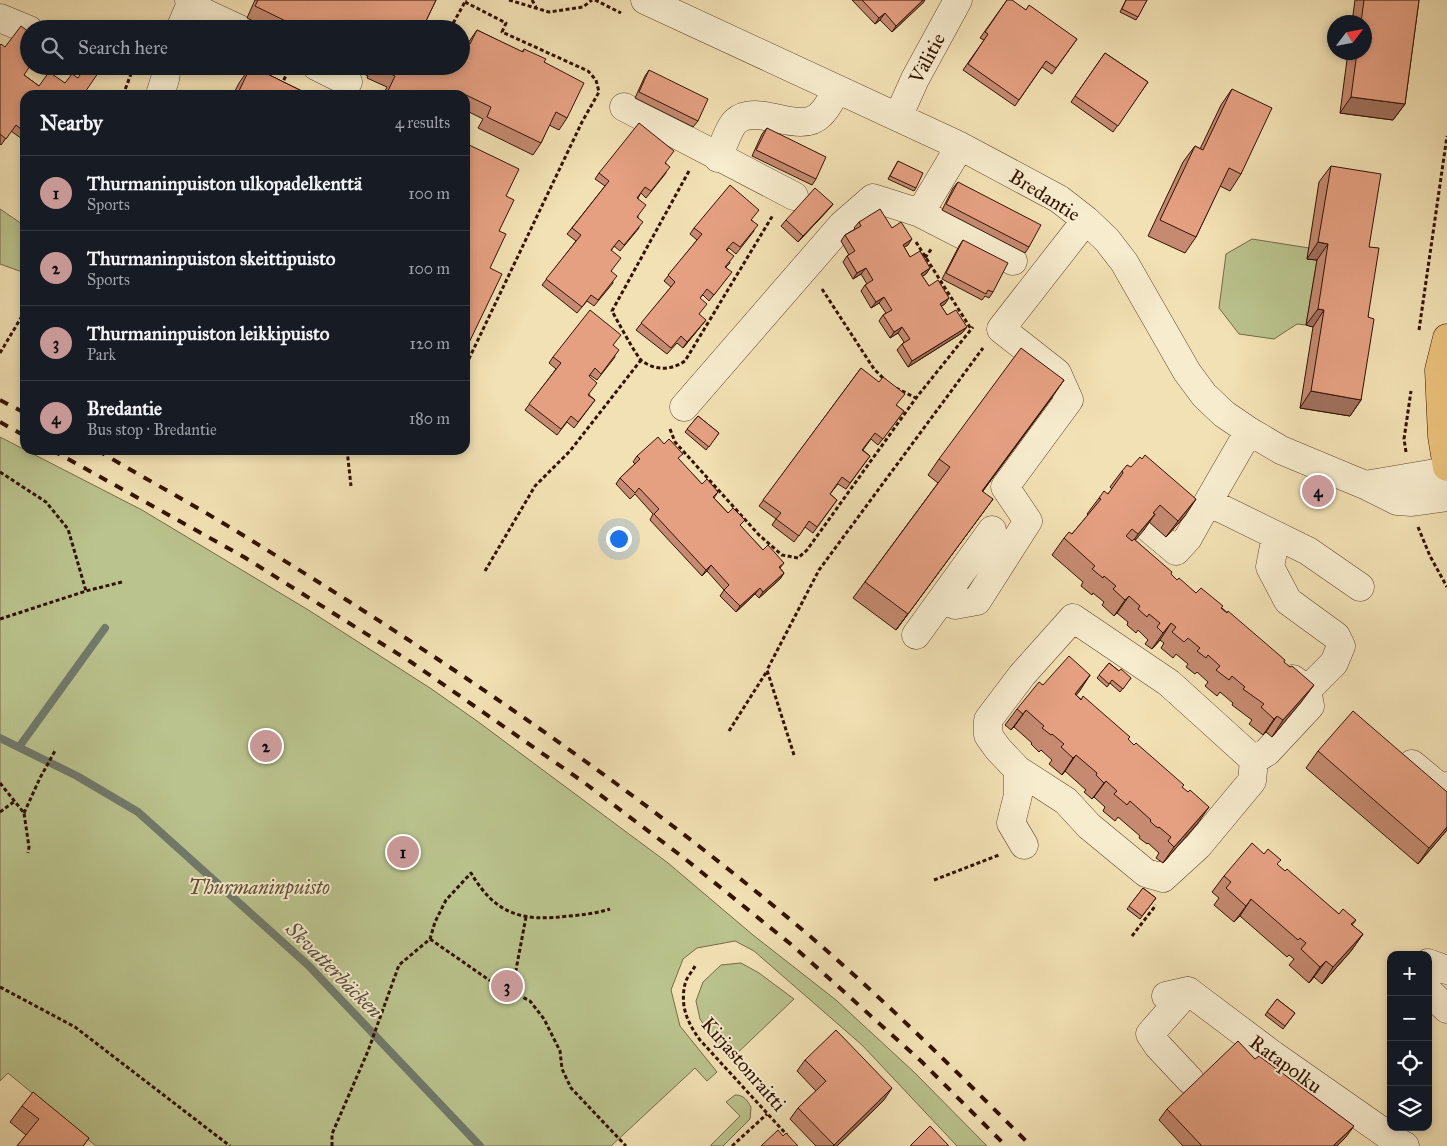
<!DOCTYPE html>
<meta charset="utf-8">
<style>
:root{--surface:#171b24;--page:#20242c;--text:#f1f3f6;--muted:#9ea1a6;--line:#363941;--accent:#c59692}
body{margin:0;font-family:"IM FELL Great Primer",serif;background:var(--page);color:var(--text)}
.controls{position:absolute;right:15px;bottom:15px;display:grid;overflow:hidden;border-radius:10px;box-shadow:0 2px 8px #0003}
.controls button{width:45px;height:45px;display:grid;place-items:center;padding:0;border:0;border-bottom:1px solid var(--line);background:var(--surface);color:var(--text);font:25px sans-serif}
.compass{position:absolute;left:1327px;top:15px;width:45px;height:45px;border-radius:50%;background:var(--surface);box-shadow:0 2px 8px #0003;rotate:58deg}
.you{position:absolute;left:618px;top:538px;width:18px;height:18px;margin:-12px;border:4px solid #fff;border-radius:50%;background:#1a73e8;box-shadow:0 0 0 8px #1a73e833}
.badge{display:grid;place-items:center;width:32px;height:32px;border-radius:50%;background:var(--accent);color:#111;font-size:16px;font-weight:700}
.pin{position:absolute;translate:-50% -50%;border:2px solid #fff;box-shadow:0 1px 5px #0006}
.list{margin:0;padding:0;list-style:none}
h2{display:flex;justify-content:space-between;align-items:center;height:65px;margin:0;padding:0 20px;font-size:21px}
h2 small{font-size:16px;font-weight:400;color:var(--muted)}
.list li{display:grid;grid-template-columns:32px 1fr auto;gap:15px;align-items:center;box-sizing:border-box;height:75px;padding:0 20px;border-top:1px solid var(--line)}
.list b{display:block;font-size:19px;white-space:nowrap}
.list p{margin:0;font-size:16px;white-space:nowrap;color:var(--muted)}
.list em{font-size:16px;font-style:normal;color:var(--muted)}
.icon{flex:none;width:28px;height:28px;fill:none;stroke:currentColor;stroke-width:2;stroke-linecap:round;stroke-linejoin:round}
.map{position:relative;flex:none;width:1447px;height:1146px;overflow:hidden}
.search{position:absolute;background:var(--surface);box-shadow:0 2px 8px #0003;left:20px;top:20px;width:450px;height:55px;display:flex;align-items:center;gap:12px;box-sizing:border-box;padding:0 18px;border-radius:28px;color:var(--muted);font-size:19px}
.panel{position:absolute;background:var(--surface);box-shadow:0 2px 8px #0003;left:20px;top:90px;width:450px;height:365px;border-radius:15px}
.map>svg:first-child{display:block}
.green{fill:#bac38d;stroke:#766a47}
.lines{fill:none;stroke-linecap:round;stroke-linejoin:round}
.stream{stroke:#72796b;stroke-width:8}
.minor-casing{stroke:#62462e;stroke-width:29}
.major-casing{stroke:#321201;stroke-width:29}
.path{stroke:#321201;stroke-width:3;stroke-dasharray:4 2.5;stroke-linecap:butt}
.minor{stroke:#f7ecce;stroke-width:28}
.major{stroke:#e9c07a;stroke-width:28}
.rail{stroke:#321201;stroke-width:4;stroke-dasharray:9 9;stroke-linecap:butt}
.wall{fill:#c58a70;stroke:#321201}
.shaded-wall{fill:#a0705b;stroke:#321201}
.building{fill:#e5a082;stroke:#321201}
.labels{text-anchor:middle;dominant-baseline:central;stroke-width:4;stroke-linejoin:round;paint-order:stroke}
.street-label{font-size:20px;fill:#321201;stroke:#f7ecce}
.park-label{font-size:20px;font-style:italic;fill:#625032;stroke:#f7ecce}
.water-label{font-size:21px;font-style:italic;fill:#574e3f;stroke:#f7ecce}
</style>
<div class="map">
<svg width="1447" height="1146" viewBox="0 0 1447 1146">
<rect width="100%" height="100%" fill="#f2e1b4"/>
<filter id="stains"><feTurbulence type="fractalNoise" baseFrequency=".004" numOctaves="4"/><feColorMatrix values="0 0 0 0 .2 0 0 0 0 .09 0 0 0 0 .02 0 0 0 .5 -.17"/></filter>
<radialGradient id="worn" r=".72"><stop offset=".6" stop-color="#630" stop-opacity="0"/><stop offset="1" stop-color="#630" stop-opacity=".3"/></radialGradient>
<path class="green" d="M0,209L25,226V273L0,264Z
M1252,239L1309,248L1307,259L1317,260L1306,325L1297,324L1274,339L1239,334L1219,308L1226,254Z
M0,437L142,510L310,611L430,688L477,721L668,863L753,935L836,1000L915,1073L987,1146H957L862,1045L754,951L735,941L697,948L683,959L671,990L680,1026L717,1072L707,1081L695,1068L611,1146H96L8,1073L0,1081Z
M741,963L759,973L794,999L732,1058L709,1032L700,1019L696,1001L703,982L721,965Z
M735,1095C744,1095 747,1100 751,1107L750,1119L723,1146H710L740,1116L726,1102Z"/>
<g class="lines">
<path class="stream" d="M0,738L77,776L138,812L308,965L480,1146
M19,747L105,628"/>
<g class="minor-casing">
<path id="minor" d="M645,0L960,146L1059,199L1086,220L1107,240L1124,262L1187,372L1204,395L1224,414L1249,431L1281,450L1365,485L1397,501L1412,502L1447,497
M190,6L239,29
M0,18L29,30
M180,29L190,6L189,0
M316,66L348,82
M160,95L165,79L167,66
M624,107L794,196
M898,117L915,79L958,0
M718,158C722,149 728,129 735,122C756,101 799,136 820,115C828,108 832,98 837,89
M920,213L960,146
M684,407L842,225L873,198L920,213L1013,261
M1249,431L1208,502L1308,551L1360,587
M1365,485L1447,471
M1145,525L1176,551L1188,538L1208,502
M1276,536L1270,567L1288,601L1336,636L1341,646L1334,663L1307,690L1293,679
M943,598L955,605L977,601L1028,521L1005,487L1069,400L1057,373L1001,329L1086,220
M916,635L992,530
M1254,760L1252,781L1198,846L1163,878L1146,873L1089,826L1066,801L1018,770L998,749L988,735V720L1022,675L1073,618L1169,683L1254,760L1267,752L1310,706L1307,690
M1412,764L1441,788L1447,786
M1018,770V795L1011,823L1024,845
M1428,963L1447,970
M1188,991L1150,1034L1158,1046L1190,1080
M1428,991L1447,1009
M1166,996L1188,991L1273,1055L1396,1141L1405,1146"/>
</g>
<g class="major-casing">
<path id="major" d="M1447,338L1439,370L1442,436L1447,467"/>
</g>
<path class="path" d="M509,0L549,12L583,7L592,0
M532,0L536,7
M595,0L621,13
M465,2L506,23L502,32L588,71L596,80L599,92L582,122L465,367
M450,29L466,0
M281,86L289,69
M123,95L134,66
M689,171L612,311C617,320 636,356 642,361C656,371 672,370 685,361L773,215
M916,242L971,329
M925,258L932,248
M822,289L874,369L885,380
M1419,330L1447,136
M0,353L25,311
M896,388L916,398
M670,429L675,442L759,535L782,555L798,558L807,550L916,398L973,327
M347,450L351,486
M1406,452L1404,439L1411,391
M0,472L46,502L68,529L86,591
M1418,527L1430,556L1447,587
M485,571L535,486L570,451L641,360
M0,619L86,591L122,582
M729,731L767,671
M794,755L767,670L819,570L983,348
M0,783L24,813L29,847L28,853
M0,812L15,801
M24,813L40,778L56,749
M934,880L999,855
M1132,936L1156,905
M430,939L489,980L530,1001L544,1019L560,1051L562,1069L571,1088L626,1146
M695,966C692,972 686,978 685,984C680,1006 687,1022 700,1040L787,1135
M0,987L75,1027L230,1146
M512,991L526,917
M332,1146V1134L368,1051L399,965L430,939L435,922L446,900L471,873C496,915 522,922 569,916C583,915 597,913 610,909
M732,1146L767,1114"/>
<use href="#minor" class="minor"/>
<use href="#major" class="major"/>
<path class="rail" d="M0,400L25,413
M0,422L25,436
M52,450L244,557L411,662L582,781L684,858L793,946L921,1061L1006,1146
M97,450C149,481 203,510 254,542C446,660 633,787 805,932C884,999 958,1073 1031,1146"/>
</g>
<path class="wall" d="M255,0H436L425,23L438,29H270L247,18Z
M852,0H925L892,32L880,20L875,24Z
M1007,0L1026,10L1077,39L1052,74L1042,67L1015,106L963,70L984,40L980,38Z
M1126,0H1147L1136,20L1120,12Z
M1355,0H1419L1405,104L1393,120L1340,113L1348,52H1364V22H1352Z
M477,30L522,52L524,49L544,62L567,118L559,130L549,125L541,143L533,155L478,128L483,119L465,110V95H383L387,87L367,78L368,76L348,66H461L468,43Z
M0,45L25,62L24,75L39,86L65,83L83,95H25V141L11,131L1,145L0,144Z
M1105,53L1148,82L1113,132L1071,102Z
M251,66L310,95H233L239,83Z
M649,70L698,121L693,127L635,98L645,76Z
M1232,89L1241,174L1230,191L1220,186L1196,237L1185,253L1148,236L1183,162L1195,146L1200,149L1221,105Z
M767,128L816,179L812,185L752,156L762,134Z
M898,161L916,188L914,191L888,179Z
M666,163V173L646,198L641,193L638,198V217L639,228L620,251L614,246L611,251V271L613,283L594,306L587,301L577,313L542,285L576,241L567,234L605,186L595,179L599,173Z
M1331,166L1369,247L1368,317L1361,400L1350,416L1300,408L1313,327L1306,325L1317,260L1307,259L1319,182Z
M958,182L1029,247L1025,253L942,210L953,188Z
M833,204L828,210L798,242L781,226L786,220Z
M752,220L754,231L736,254L729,248L727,250L730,263L726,267L727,278L709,301L703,295L700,298L699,315L701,326L683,348L677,343L667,354L636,330L671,287L664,281L697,240L690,234L694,228Z
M859,222L892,228L908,245L904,247L910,257L930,268L926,274L922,276L929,286L945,304L941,306L947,315L967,327L962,333L908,367L897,350L902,344L904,342L898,333L890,338L879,321L883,315L886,313L879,303L871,308L861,291L865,285L867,284L861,274L853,279L843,262L847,256L849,255L841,241L845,235L855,229L854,228Z
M963,240L993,292L989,298L985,296L982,300L942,279L959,246Z
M613,346L615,357L597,380L590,375L589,376V395L595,400L574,428L567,422L557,435L525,410L556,369L549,363L553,357Z
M861,368L896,405L904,411L878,445L871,439L863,450L870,456L846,489L838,484L830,494L837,500L813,533L805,527L794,542L772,525L776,519L759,506Z
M1053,396L983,491L981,515L896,630L853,598L938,483L928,475L939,459Z
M698,416L719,433L706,450L685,432Z
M637,456L679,460L702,484L718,492L714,498L763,550L784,563L780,568L784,573L780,579L759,598L755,594L736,612L720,596L724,590L707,571L702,576L650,520L653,514L635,494L630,499L616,484L620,478L635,464L633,462Z
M1122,471L1185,516L1166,537L1149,522L1135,540L1177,580L1196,593L1222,608L1284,662L1302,701L1272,737L1266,732L1263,735L1249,724L1252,720L1232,705L1233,703L1220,692L1217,696L1205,686L1208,682L1197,672L1195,674L1186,667L1188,664L1176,654L1173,658L1161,648L1164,643L1160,640L1152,649L1145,644L1148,640L1138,630L1136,633L1127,625L1128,622L1117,613L1114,616L1102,605L1104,602L1093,593L1092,595L1081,586L1083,582L1052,555L1064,538L1072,534L1088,515L1087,514L1099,498L1108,494L1112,489L1110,487Z
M1109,663L1119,671L1131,678L1120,692L1110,683L1107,687L1097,678Z
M1090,675L1076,695L1128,740L1182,787L1198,823L1163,863L1156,858L1159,853L1148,843L1147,844L1139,838L1140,836L1118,817L1115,821L1103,811L1105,807L1094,797L1092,799L1084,792L1086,790L1065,771L1062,775L1049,764L1052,760L1041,750L1039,752L1031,744L1032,743L1014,727L1011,730L1005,725L1017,709Z
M1318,751L1447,830L1418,864L1306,768Z
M1277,865L1339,914L1356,920L1352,925L1363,934L1351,951L1322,984L1314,977L1309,983L1289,965L1294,959L1289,955L1287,957L1240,916L1234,922L1214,905L1219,898L1212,892L1224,876Z
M1143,888L1156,898L1140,919L1127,909Z
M1277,999L1295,1013L1283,1029L1265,1015Z
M1255,1059L1346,1137L1337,1146H1183L1159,1120L1167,1109Z
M805,1060L884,1100L837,1146H816L790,1119L798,1108L816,1091L797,1071Z
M22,1106L89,1138L83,1146H17L26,1135L10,1122Z"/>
<path class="shaded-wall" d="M923,0H925L923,3L892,32L896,26Z
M885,13L880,20L875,24L879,18Z
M1351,97L1405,104L1393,120L1340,113Z
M833,204L828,210L798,242L803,236Z
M912,239L908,245L898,251L903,245Z
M1318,242L1328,244L1317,260L1307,259Z
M866,268L861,274L853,279L857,273Z
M930,268L926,274L917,280L921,274Z
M884,297L879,303L871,308L876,302Z
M949,298L945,304L935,310L940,304Z
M1318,309L1324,310L1313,327L1306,325Z
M706,320L701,326L683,348L687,342Z
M902,327L898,333L890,338L894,332Z
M967,327L962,333L908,367L912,361Z
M1064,380L1053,396L971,507L982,491Z
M1311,391L1361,400L1350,416L1300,408Z
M993,499L981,515L896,630L908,614Z
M1196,499L1185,516L1166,537L1178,521Z
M1155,514L1144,530L1127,550L1138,534Z
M711,565L707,571L702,576L706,570Z
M784,573L780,579L759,598L763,592Z
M760,588L755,594L736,612L740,606Z
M1129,596L1117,613L1114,616L1125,600Z
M1171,623L1160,640L1152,649L1163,633Z
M1090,675L1079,692L1063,710L1075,694Z
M1314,685L1302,701L1272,737L1283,720Z
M1026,710L1014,727L1011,730Z
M1277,716L1266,732L1263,735L1274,719Z
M1076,755L1065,771L1062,775L1073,758Z
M1106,781L1094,797L1092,799L1104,783Z
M1209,807L1198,823L1163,863L1174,847Z
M1447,827V830L1418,864L1429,848Z
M1251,899L1240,916L1234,922L1246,906Z
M1363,934L1351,951L1322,984L1333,967Z
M1326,961L1314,977L1309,983L1320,967Z
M892,1088L884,1100L837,1146H833Z
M1354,1126L1346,1137L1337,1146H1333Z"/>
<path class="building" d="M258,0H436L425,23L438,29H302L255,6Z
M862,0H923L896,26L885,13L879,18Z
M1007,0H1012L1026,10L1029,5L1077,39L1056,68L1046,61L1019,100L968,64L988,34L985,32Z
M1126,0H1147L1138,17L1122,9Z
M1364,0H1419L1405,104L1351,97L1357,52H1364V22H1361Z
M21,26L29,32V57L25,62L29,64V66H30L24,75L39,86L49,72L65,83L72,74L78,78L86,66H103L83,95H25V132L16,125L6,139L0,134V45L1,44L5,47Z
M477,30L523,52L524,49L546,59L544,62L584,83L567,118L556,112L541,143L487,117L491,107L464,94V95H386L395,76L375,66H461V40L470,44Z
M1105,53L1148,82L1118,126L1075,96Z
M251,66L310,95H237Z
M649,70L708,99L698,121L639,92Z
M1232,89L1272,108L1241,174L1229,168L1196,237L1160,220L1195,146L1203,150Z
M639,123L674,151L665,163L670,167L651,191L645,187L637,198L646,205L637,217L643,222L624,245L619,240L611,250L621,258L611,271L617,276L598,300L591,295L582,307L546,279L581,235L572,228L609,181L599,173Z
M767,128L826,157L816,179L756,150Z
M465,143L519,169L506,196L514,200L499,231L506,234L490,268L502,274L465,351Z
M898,161L923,173L916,188L890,176Z
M1331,166L1381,174L1369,247L1379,248L1368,317L1374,319L1361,400L1311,391L1324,310L1318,309L1328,244L1318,242Z
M958,182L1041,225L1029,247L946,204Z
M730,185L759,210L751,220L758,225L740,247L733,242L726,250L734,256L725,267L732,272L714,295L707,289L700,298L707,304L699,314L706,320L687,342L681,336L671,348L641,323L675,282L668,275L702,234L694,228Z
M815,188L833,204L803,236L786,220Z
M880,209L892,228L901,222L912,239L903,245L910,257L920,251L930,268L921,274L929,286L938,280L949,298L940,304L947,315L956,310L967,327L912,361L902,344L910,339L902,327L894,332L883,315L892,310L884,297L876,302L865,285L873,280L866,268L857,273L847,256L855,251L845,235L861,226L859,222Z
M963,240L1008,263L993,292L988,290L986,294L946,273Z
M590,310L621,335L613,345L619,350L601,374L595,368L589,376L597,383L588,395L595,400L578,422L571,416L561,429L529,404L561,363L553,357Z
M1021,348L1064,380L982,491L993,499L908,614L865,582L950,467L939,459Z
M861,368L879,382L883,377L905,394L896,405L904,411L883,439L875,433L862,450L870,456L850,483L842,477L830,494L837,500L817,527L809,521L799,536L776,519L781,513L763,500Z
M698,416L719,433L709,447L687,429Z
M658,437L664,444L669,439L683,454L678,458L702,484L707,479L718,492L713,497L728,513L733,508L745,520L740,525L763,550L768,545L784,563L779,567L784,573L763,592L760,588L740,606L724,590L729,585L711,565L706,570L654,514L659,509L639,488L635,493L620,478L640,459L637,456Z
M1145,455L1196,499L1178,521L1160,505L1153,513L1155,514L1138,534L1132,529L1126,536L1132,541L1134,539L1172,572L1171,574L1177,580L1179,578L1196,593L1201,588L1223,606L1221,608L1227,613L1228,611L1285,660L1284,662L1290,667L1292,666L1314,685L1283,720L1277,716L1274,719L1261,707L1264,704L1243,689L1245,687L1232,676L1229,680L1216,670L1220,666L1208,655L1206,658L1197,651L1200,648L1188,638L1184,642L1172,632L1176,627L1171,623L1163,633L1157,627L1160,623L1149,614L1147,617L1138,609L1140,606L1129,596L1125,600L1113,589L1116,586L1104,576L1103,578L1092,569L1095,566L1064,538L1069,532L1072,534L1101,499L1099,498L1104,491L1108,494L1123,473L1122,471L1127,465L1131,467L1140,457L1142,459Z
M1069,656L1090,675L1075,694L1081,700L1083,696L1130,737L1128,739L1134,745L1136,743L1184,785L1182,787L1188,792L1190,790L1209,807L1174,847L1168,841L1171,837L1159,827L1158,828L1154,825L1150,821L1151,820L1130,801L1127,805L1114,794L1117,791L1106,781L1104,783L1096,775L1097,773L1076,755L1073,758L1061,747L1064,744L1052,734L1051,735L1042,728L1044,726L1026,710L1023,714L1017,709L1039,682L1043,685Z
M1109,663L1119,671L1121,669L1131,678L1123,689L1112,680L1109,684L1099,675Z
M1353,711L1447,792V827L1429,848L1318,751Z
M1252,843L1264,854L1268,849L1281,860L1277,864L1285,871L1287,869L1339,914L1343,909L1356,920L1351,924L1363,934L1333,967L1326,961L1320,967L1301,949L1306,943L1300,938L1298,940L1251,899L1246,906L1226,888L1231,882L1224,876Z
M1143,888L1156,898L1142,916L1129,906Z
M1277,999L1295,1013L1285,1026L1267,1012Z
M836,1030L892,1088L834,1145L798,1108L826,1081L805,1060Z
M1238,1041L1255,1059L1259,1056L1354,1126L1333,1146H1202L1167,1109Z
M33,1092L89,1138L83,1146H17L39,1119L22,1106Z
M930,1126L949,1146H910Z
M778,1130L783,1136L786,1133L798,1146H761Z"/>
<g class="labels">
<g class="street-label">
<text transform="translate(927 58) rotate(-62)">Välitie</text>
<text transform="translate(1045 195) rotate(32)">Bredantie</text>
<text transform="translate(744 1064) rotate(49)">Kirjastonraitti</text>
<text transform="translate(1286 1064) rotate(36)">Ratapolku</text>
</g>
<g class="park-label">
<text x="259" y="887">Thurmaninpuisto</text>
</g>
<g class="water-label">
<text transform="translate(334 970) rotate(45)">Skvatterbäcken</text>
</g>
</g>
<rect width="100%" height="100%" filter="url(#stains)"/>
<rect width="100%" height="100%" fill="url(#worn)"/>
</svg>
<div class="controls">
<button>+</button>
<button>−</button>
<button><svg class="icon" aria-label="locate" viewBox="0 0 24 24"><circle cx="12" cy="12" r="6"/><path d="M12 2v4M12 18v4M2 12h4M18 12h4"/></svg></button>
<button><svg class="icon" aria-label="layers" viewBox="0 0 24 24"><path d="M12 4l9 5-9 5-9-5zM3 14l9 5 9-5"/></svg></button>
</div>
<svg class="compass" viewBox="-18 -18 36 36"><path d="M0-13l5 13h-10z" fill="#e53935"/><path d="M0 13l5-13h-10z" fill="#9ea1a6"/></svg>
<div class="you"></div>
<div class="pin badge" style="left:403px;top:852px">1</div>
<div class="pin badge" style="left:266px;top:746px">2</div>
<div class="pin badge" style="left:507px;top:986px">3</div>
<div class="pin badge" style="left:1318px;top:491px">4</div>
<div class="search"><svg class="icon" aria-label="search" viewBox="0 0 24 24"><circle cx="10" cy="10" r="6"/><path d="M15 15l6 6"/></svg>Search here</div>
<section class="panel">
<h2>Nearby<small>4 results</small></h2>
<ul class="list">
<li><span class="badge">1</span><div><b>Thurmaninpuiston ulkopadelkenttä</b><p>Sports</p></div><em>100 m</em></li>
<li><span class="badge">2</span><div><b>Thurmaninpuiston skeittipuisto</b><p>Sports</p></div><em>100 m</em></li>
<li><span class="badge">3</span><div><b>Thurmaninpuiston leikkipuisto</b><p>Park</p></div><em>120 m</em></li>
<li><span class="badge">4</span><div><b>Bredantie</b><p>Bus stop · Bredantie</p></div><em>180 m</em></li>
</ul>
</section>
</div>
